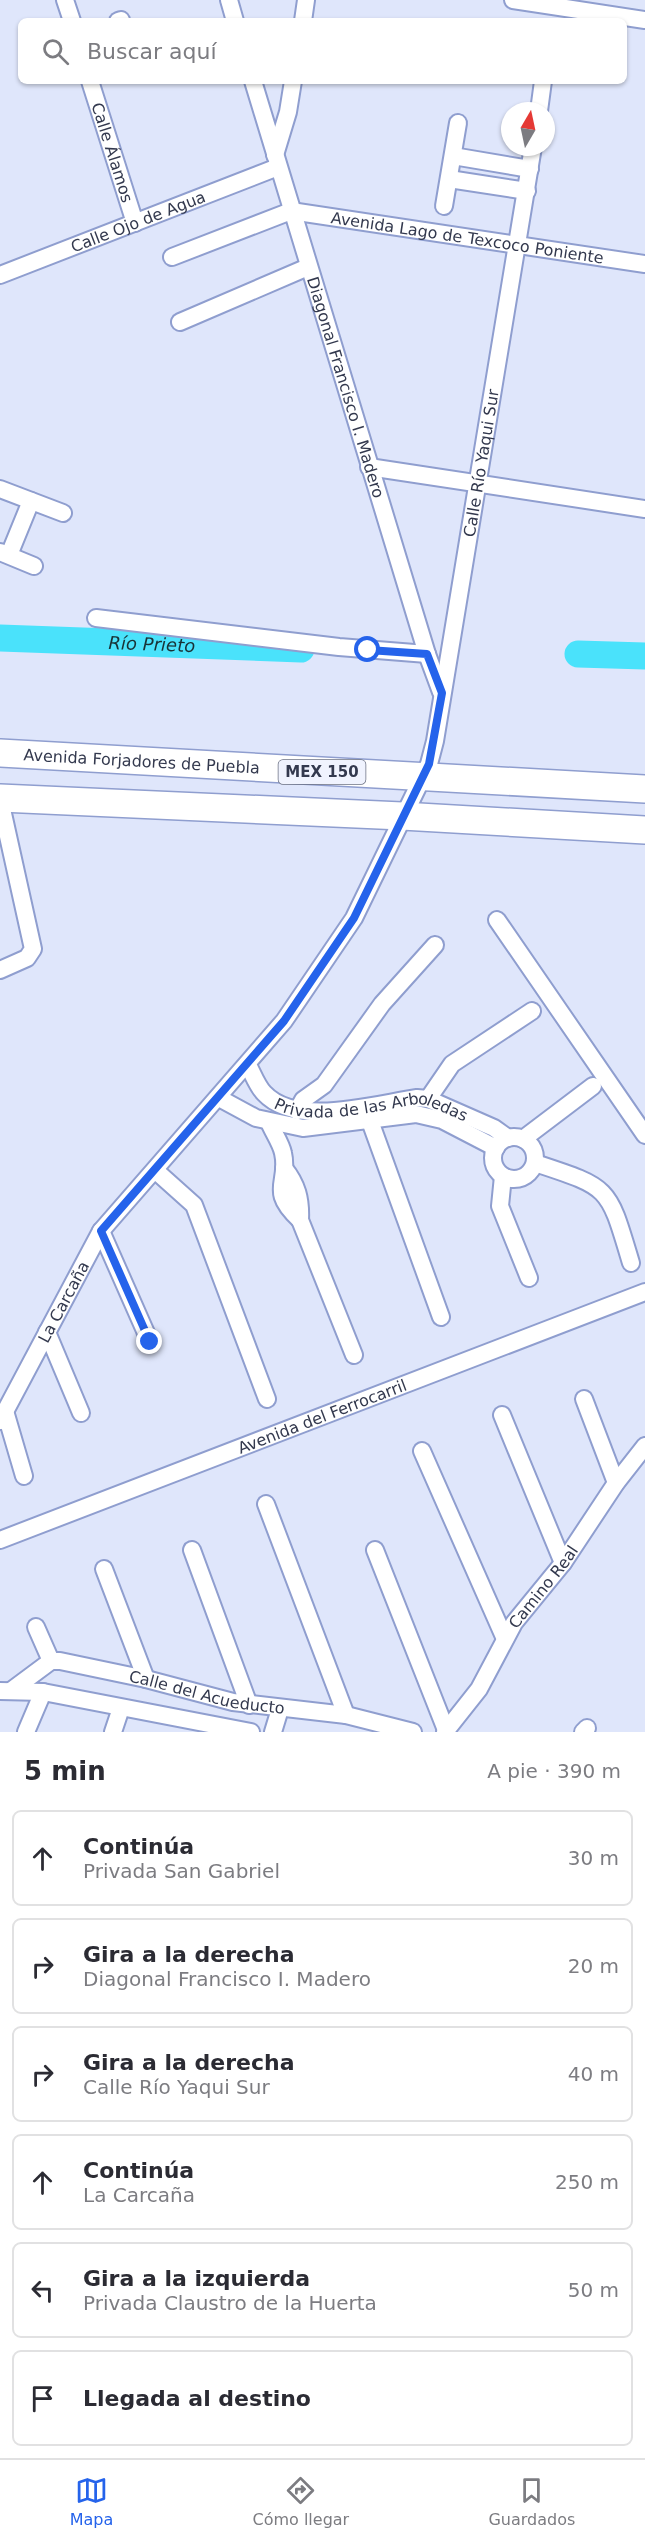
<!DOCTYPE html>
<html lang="es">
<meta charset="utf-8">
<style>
:root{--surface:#fff;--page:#f2f2f3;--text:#2b2b33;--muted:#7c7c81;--line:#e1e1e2;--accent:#2563eb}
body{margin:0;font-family:"DejaVu Sans",sans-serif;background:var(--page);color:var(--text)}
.compass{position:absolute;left:501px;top:102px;width:54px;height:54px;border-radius:50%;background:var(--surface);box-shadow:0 2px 4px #0004;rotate:9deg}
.stop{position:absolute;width:18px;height:18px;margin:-14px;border:4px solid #2563eb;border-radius:50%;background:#fff}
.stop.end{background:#2563eb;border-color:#fff;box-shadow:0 2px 6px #0008}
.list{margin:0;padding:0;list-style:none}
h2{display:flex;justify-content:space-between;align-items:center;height:78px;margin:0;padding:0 24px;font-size:26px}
h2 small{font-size:20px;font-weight:400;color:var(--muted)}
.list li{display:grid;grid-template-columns:39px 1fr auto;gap:18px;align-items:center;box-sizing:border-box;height:96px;margin:0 12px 12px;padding:0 12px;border:2px solid var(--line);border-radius:9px}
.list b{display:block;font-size:22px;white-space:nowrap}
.list p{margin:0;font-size:20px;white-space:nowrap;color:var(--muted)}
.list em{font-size:20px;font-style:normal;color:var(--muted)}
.icon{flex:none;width:33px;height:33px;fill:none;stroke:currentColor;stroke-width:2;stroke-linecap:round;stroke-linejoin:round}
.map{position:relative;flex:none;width:645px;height:1732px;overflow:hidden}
.search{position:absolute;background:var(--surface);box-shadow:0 2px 4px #0004;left:18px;right:18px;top:18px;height:66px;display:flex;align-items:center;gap:15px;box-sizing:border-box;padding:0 21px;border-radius:9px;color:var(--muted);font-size:22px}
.sheet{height:726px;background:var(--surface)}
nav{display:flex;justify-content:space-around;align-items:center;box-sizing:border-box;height:84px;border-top:2px solid var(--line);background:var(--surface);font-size:16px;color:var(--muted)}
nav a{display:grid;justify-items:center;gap:3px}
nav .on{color:var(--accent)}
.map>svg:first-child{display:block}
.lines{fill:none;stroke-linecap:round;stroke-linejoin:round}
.river{stroke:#4ae2fb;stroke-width:27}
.minor-casing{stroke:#8f9ecf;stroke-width:20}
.primary-casing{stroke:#8f9ecf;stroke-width:30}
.minor{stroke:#fff;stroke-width:16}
.primary{stroke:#fff;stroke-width:27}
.route{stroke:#2563eb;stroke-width:8}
.labels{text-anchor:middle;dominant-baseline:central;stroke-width:6;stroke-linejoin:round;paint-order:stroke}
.shield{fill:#f0f3fe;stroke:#6c7183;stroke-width:1.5}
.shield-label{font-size:15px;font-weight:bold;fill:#33394e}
.street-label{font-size:16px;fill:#33394e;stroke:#f0f3fe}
.water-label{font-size:18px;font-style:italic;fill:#193236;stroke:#f0f3fe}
</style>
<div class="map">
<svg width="645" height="1732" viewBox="0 0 645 1732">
<rect width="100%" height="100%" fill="#dfe6fb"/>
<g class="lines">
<g class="river">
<path id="s1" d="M0,638L301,649"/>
<path d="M578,654L645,656"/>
</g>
<g class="minor-casing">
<g id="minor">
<path d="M65,0L72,21"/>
<path d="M229,0L235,21"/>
<path d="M513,0L645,20"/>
<path d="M118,21L121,20"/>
<path d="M303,21L306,0"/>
<path id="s2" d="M90,81L135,223"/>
<path id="s3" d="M253,81L427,654L441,692"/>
<path d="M539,111L543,81"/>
<path d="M275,155L288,112L293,81"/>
<path d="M453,156L530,169"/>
<path d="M449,179L527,191"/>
<path d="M444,206L458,123"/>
<path id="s4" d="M172,257L291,211L645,264"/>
<path id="s5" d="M0,275L278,167"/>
<path d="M180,322L308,267"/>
<path d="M369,467L645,509"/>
<path d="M0,489L63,513"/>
<path d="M0,552L34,566"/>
<path d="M9,555L31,501"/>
<path d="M96,618L339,647L427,654"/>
<path d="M0,800L33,949L27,958L0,970"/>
<path d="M497,920L645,1135"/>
<path id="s6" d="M248,1065C253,1074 257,1086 264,1093C296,1128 375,1104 417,1098L428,1099L494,1128L508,1138"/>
<path d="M219,1098L256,1118L303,1128L416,1114L442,1120L496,1148"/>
<path d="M428,1099L452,1064L532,1011"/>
<path d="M297,1111L303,1100L324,1085L382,1004L435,945"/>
<path d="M370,1121L441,1317"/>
<path d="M269,1122C273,1132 281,1143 283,1153C290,1183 267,1190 300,1220"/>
<circle cx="514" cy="1158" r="21"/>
<path d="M523,1139L593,1086"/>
<path d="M535,1163C611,1188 608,1186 631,1263"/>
<path d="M284,1168C297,1184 301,1199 300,1220L354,1355"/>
<path d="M156,1171L194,1205L267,1399"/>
<path d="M503,1176L500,1206L529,1278"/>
<path d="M101,1231L150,1342"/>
<path d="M47,1332L81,1413"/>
<path d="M584,1399L616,1483"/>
<path d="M5,1411L24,1476"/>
<path d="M502,1415L563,1563"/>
<path id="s7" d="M0,1421L101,1231L284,1021L354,918L429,764L435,741L533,147"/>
<path d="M422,1451L505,1639"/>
<path d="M266,1504L346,1715"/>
<path id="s8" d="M0,1540L645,1292"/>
<path d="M192,1550L249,1705"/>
<path d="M375,1550L446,1730"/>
<path d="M104,1569L146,1679"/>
<path d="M36,1627L51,1661"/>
<path id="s9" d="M12,1690L51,1661H60L146,1679L233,1702L346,1715L413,1732"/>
<path d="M0,1691L43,1692L251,1732"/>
<path d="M26,1732L43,1692"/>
<path d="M113,1732L121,1708"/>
<path d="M273,1732L280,1709"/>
<path id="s10" d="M445,1732L479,1689L514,1623L563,1563L616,1483L645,1446"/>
<path d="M583,1732L587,1728"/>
</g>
</g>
<g class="primary-casing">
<g id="primary">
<path id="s11" d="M0,753L645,789"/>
<path d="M0,798L402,816L645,830"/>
</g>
</g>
<use href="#minor" class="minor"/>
<use href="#primary" class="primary"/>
</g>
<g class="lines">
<path class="route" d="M150,1342L101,1231L284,1021L354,918L429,764L442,693L427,654L368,650"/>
</g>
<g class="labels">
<rect class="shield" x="278.5" y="760" width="87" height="24" rx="4.5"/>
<g class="shield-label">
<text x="322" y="772">MEX 150</text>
</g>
<g class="street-label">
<text stroke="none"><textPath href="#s2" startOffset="75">Calle Álamos</textPath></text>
<text stroke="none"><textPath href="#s5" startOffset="148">Calle Ojo de Agua</textPath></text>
<text stroke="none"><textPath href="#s4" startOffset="306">Avenida Lago de Texcoco Poniente</textPath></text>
<text stroke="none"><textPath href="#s3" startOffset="320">Diagonal Francisco I. Madero</textPath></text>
<text stroke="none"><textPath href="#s7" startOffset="1095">Calle Río Yaqui Sur</textPath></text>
<text stroke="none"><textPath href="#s11" startOffset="142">Avenida Forjadores de Puebla</textPath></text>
<text stroke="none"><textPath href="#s6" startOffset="146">Privada de las Arboledas</textPath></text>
<text stroke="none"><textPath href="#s7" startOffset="135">La Carcaña</textPath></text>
<text stroke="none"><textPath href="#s8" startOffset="345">Avenida del Ferrocarril</textPath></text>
<text stroke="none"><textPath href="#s10" startOffset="176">Camino Real</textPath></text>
<text stroke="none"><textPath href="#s9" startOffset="208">Calle del Acueducto</textPath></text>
</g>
<g class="water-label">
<text stroke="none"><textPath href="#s1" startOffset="152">Río Prieto</textPath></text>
</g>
</g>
</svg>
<svg class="compass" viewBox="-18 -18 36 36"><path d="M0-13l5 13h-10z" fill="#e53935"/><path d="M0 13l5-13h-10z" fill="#7c7c81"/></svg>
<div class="stop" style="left:368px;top:650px"></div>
<div class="stop end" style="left:150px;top:1342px"></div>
<div class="search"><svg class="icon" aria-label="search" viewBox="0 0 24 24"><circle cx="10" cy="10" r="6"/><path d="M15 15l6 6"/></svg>Buscar aquí</div>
</div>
<section class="sheet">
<h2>5 min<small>A pie · 390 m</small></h2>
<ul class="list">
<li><svg class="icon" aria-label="ahead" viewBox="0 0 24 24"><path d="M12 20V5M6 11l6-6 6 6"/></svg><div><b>Continúa</b><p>Privada San Gabriel</p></div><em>30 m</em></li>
<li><svg class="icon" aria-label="right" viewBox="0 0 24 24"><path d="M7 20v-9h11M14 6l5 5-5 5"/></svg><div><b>Gira a la derecha</b><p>Diagonal Francisco I. Madero</p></div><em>20 m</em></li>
<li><svg class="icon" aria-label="right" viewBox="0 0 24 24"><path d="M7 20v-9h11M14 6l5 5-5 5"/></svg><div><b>Gira a la derecha</b><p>Calle Río Yaqui Sur</p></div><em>40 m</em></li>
<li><svg class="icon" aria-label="ahead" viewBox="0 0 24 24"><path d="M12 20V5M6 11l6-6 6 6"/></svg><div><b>Continúa</b><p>La Carcaña</p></div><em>250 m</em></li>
<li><svg class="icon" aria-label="left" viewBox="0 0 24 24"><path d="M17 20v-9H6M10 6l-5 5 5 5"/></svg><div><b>Gira a la izquierda</b><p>Privada Claustro de la Huerta</p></div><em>50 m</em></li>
<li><svg class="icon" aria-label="arrive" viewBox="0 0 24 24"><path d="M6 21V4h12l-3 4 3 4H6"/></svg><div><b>Llegada al destino</b></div></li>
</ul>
</section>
<nav>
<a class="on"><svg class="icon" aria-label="map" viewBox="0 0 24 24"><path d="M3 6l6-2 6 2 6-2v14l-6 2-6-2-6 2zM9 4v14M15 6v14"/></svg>Mapa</a>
<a><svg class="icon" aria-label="directions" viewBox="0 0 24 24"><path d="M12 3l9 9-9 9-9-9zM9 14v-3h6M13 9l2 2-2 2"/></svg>Cómo llegar</a>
<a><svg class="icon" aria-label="saved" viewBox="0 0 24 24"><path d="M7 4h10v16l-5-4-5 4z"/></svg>Guardados</a>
</nav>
